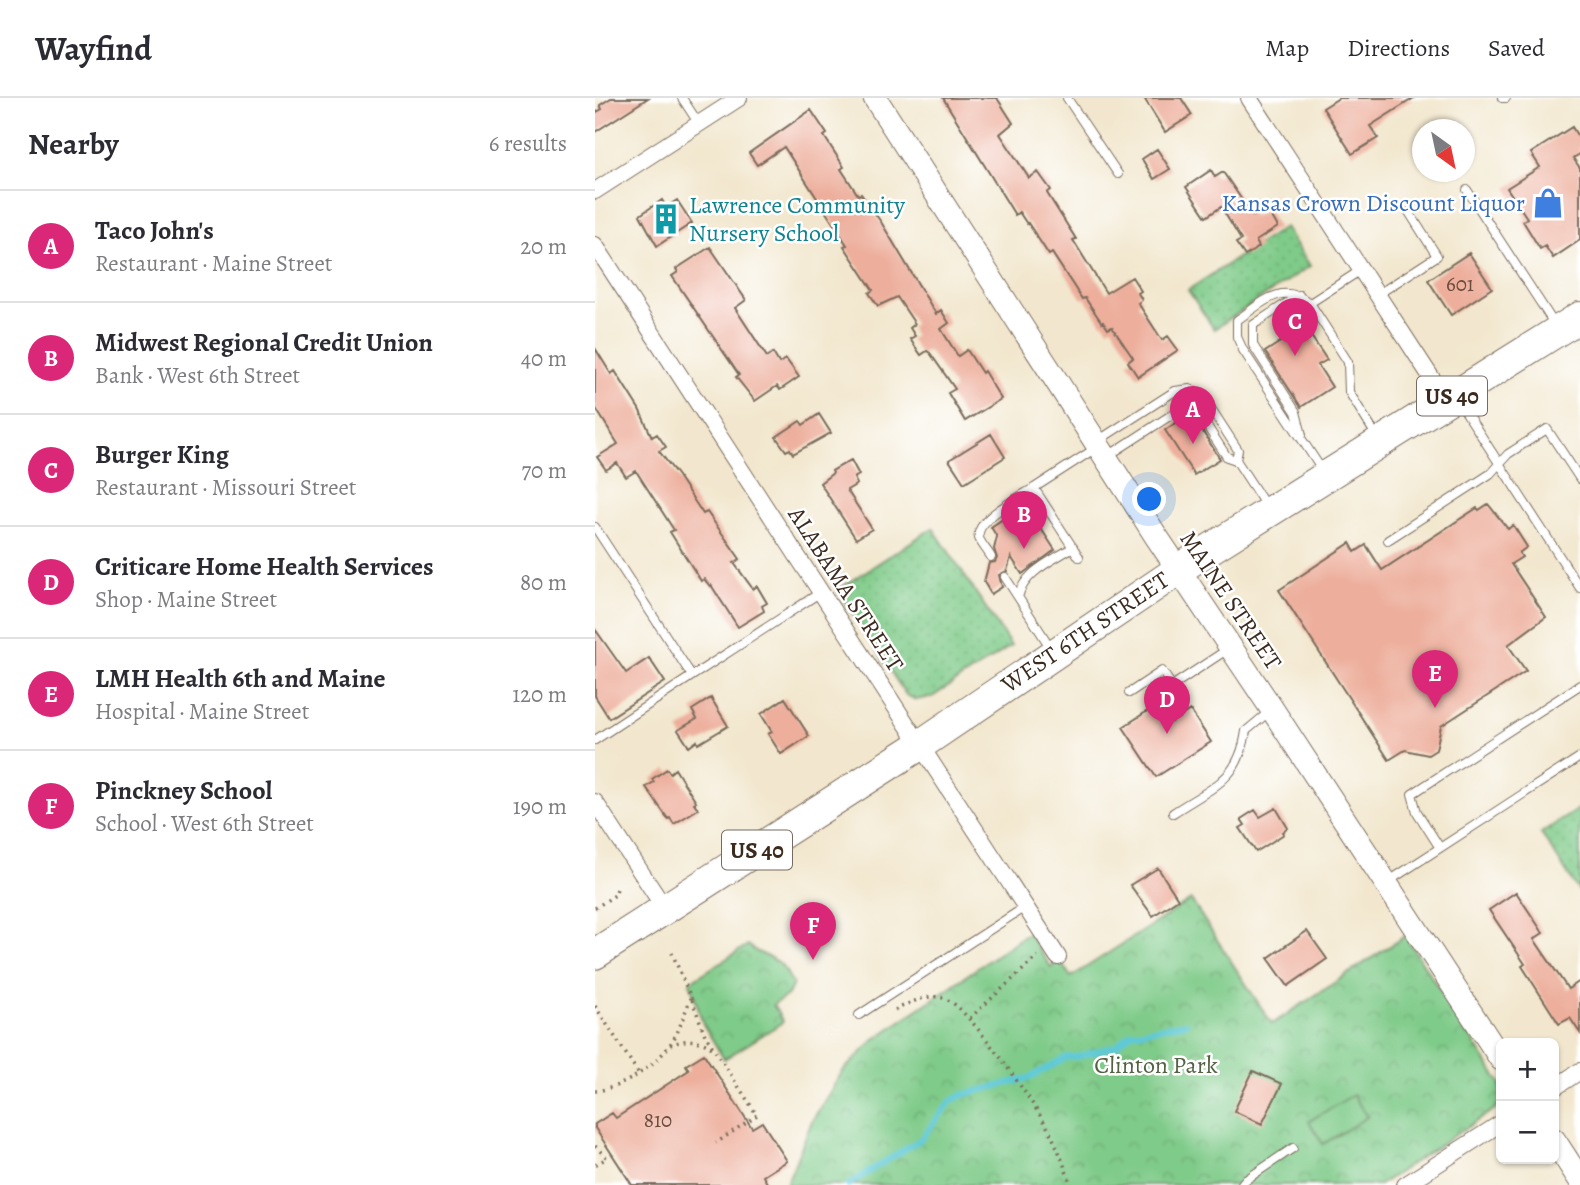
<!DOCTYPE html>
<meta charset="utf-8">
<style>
:root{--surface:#fff;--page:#f2f2f3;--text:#2b2b33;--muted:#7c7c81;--line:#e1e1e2;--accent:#db2777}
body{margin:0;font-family:Alegreya,serif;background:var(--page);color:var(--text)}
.controls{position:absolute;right:21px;bottom:21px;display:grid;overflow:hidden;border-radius:10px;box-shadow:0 2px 5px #0004}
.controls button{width:63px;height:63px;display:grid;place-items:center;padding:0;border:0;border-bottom:2px solid var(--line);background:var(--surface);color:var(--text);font:35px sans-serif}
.compass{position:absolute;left:817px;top:21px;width:63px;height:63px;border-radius:50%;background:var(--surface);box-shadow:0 2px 5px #0004;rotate:147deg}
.you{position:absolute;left:555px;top:402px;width:24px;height:24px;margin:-18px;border:5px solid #fff;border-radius:50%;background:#1a73e8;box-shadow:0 0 0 10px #1a73e833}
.badge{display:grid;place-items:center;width:46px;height:46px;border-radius:50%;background:var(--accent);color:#fff;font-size:23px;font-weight:700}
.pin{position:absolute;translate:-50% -58px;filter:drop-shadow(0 2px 4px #0008)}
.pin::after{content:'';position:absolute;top:37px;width:24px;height:21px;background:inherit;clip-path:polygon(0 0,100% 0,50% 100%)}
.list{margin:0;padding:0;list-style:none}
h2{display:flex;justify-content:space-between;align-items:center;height:91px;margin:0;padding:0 28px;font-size:30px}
h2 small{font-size:23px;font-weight:400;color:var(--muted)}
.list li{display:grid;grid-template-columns:46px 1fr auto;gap:21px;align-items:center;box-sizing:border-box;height:112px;padding:0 28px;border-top:2px solid var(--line)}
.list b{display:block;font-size:26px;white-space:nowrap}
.list p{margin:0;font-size:23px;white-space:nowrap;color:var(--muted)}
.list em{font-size:23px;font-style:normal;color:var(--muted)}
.map{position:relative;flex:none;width:985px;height:1087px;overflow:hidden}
header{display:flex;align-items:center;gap:42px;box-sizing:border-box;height:98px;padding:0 35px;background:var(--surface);border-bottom:2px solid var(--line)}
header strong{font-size:33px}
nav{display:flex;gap:38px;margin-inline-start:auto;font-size:24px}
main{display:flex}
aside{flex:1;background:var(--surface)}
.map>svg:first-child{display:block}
.grass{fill:url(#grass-dots);stroke:#5d7a54;stroke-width:2}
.park{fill:url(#park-crowns);stroke:#5d7a54;stroke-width:2}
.garden{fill:#7fcb89;stroke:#5d7a54;stroke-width:2}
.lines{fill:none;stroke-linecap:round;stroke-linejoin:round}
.stream{stroke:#5ec9d7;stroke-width:6}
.building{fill:#edae9b}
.lane-casing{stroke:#7b6c5c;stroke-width:10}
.street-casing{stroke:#7b6c5c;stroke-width:18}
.secondary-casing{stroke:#7b6c5c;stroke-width:25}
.highway-casing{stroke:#7b6c5c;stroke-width:32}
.path{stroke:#7b6c5c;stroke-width:3.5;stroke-dasharray:2 5;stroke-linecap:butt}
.lane{stroke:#fff;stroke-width:8}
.street{stroke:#fff;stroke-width:16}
.secondary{stroke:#fff;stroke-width:23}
.highway{stroke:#fff;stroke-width:30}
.labels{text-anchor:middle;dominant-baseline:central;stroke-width:5;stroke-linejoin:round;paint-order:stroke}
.number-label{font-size:21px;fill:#684b3d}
.shield{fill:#fff;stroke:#766a62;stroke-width:2}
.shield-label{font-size:23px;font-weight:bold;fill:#3b2a1e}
.shop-label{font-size:24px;fill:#366cbe;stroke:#fff;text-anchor:end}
.culture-label{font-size:24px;fill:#0d838f;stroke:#fff;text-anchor:start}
.street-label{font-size:24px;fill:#3b2a1e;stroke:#fff}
.park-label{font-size:24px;fill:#536243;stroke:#fff}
</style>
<header>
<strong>Wayfind</strong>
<nav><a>Map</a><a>Directions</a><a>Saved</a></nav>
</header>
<main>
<aside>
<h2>Nearby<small>6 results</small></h2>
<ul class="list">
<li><span class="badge">A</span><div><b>Taco John's</b><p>Restaurant · Maine Street</p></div><em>20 m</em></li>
<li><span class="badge">B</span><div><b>Midwest Regional Credit Union</b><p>Bank · West 6th Street</p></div><em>40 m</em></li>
<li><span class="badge">C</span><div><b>Burger King</b><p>Restaurant · Missouri Street</p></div><em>70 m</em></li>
<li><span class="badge">D</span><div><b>Criticare Home Health Services</b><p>Shop · Maine Street</p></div><em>80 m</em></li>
<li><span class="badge">E</span><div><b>LMH Health 6th and Maine</b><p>Hospital · Maine Street</p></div><em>120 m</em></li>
<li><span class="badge">F</span><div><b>Pinckney School</b><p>School · West 6th Street</p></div><em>190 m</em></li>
</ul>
</aside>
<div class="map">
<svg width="985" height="1087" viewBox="0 0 985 1087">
<defs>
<pattern id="grass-dots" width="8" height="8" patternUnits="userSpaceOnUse" patternTransform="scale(1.75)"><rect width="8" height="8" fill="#7fcb89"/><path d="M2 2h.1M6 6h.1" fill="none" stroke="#6fae76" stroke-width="1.8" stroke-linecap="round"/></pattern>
<pattern id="park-crowns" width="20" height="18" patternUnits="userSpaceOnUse" patternTransform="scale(1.75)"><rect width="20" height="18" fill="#7fcb89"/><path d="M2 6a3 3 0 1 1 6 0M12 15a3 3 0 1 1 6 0" fill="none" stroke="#6fae76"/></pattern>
</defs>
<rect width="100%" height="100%" fill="#fff"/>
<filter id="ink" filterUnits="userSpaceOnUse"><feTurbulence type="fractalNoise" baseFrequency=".0143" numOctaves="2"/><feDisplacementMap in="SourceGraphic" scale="14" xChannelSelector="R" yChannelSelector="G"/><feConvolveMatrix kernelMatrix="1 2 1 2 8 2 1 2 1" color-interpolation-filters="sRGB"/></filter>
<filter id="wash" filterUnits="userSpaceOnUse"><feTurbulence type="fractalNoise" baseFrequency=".00686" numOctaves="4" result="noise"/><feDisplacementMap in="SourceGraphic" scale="28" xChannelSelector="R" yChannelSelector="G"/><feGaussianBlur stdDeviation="1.57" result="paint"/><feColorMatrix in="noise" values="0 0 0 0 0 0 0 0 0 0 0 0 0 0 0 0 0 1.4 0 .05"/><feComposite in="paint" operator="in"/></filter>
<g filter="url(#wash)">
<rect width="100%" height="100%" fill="#f2e7ce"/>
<path class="grass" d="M690,129L715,168L619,231L593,192Z
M338,430L416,548L337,599L321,602L311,597L242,492Z
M985,710V795L946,735Z"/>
<path class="park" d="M596,802L677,926L810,838L906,986V1005L900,1011L784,1087H191L217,1023L248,973L280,941L433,835L456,869L465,863L476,879Z
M153,847C165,859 175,856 186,867C191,872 194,880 198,886L193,897L178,907L188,924L129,961L108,926L95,884Z"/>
<path class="garden" d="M758,997L772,1019L728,1046L714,1023Z"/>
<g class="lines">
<path class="stream" d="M253,1087L326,1041L355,1004L367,997L434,980L472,959H481L521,948L536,935L591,925"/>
</g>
<g id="blocks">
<path class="building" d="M16,0H53L0,34V15L7,11L5,7Z
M348,0H402L418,25L405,36L434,80L443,74L456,92L452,95L481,141L478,142L511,195L537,179L546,193L543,195L547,202L543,205L567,242L573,238L583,252L543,279L533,264L538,260L517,229L513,231L508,224L507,225L490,200L487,201L457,155L454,157L433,125L432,126L424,114L420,117Z
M549,0H586L597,17L570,34Z
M744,0H819L775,28L783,40L757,56L728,10Z
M216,12L232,36L229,38L249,69L246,71L263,97L266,96L286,124L341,216L346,212L354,225L346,231L363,258L372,252L387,275L389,273L406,301L370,323L353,295L360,291L335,255L332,253L326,257L315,241L320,238L315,230L320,226L302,199L283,208L274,195L278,192L249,148L252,147L189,49L162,67L154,55Z
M977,29L985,42V56L978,60L985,70V142L958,160L950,148L945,151L928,123L932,120L912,90L945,69L936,55Z
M562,51L575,71L559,81L547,61Z
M616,72L620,79L628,74L658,118L673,112L683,129L661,143L664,149L650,158L641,145L646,142L626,109L611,119L591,89Z
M67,102L71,109L82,102L97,125L62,148L45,117Z
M115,149L151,202L140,210L172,259L178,255L184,265L191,261L204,279L185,292L182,288L160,303L141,279L144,277L77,178L83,174L81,171Z
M874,155L897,190L856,217L833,182Z
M699,213L732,262L723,267L737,289L706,309L670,254L696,237L686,222Z
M0,250L16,276L20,273L44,311L57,339L62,336L71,349L64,353L83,378L108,416L112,414L145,461L139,465L158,491L162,488L172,505L167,508L169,513L143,529L116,487L115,488L109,481L106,483L75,434L79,432L41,373L31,379L22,365L11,372L2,359L23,346L0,309Z
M224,316L236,335L198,356L195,351L191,353L181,339L205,323L208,327Z
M590,319L599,320L625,361L599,377L570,332Z
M396,336L410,359L369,385L354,362Z
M256,362L264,377L259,380L262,386L252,392L277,431L261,441L225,385L238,375L237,373Z
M430,406L460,452L427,476L416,459L412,473L404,477L407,489L396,496L389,484L394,465L400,464L402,460L399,451L402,439L396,429Z
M893,406L913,431L918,427L932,449L924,455L927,459L916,466L951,519L913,547L931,573L846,628L841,652L833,657L810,652L794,662L684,492L755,445L760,454L771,447L787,472L882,410L884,412Z
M0,531L31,575L54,560L70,584L14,620L0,598Z
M116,600L133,628L103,646L102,643L94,649L83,632L102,621L97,612Z
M190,600L214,638L186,656L173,636L177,634L166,616Z
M565,605L577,624L595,612L616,644L561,679L528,629Z
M72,671L75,675L80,671L101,704L99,705L103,711L79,726L75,720L73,721L51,689L59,684L57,681Z
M681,710L693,730L688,734L689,736L661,754L645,730L650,727L646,721L660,712L665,719Z
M563,770L583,801L558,818L535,787Z
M921,794L948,835L939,841L973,891L985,883V935L975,920L964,926L927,868L930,866L894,812Z
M712,833L732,861L693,888L673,860Z
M109,956L157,1030L167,1024L192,1063L168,1078L173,1087H37L0,1030V1026L17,1015L21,1020L94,972L91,967Z
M658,973L687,986L667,1026L639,1013Z"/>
</g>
</g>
<g filter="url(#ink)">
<use href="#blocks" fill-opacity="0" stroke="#7b6c5c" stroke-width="2"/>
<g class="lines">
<g class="lane-casing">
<path id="lane" d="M87,0L104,26
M472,0L523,76
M907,0H911
M872,92L960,227
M766,172L715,205L753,264L754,294L782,339
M704,197L658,227V247L701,314L707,337
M782,197L842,158L814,114
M715,205C685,183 668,205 642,222V239L648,252L727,372
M863,302L985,490
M501,344L580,293L595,291L606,295L643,352L641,362L671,408
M513,358L587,310H597L603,314L632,359L641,362
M0,429L97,578L0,642
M793,442L895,376L913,356L952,331L985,381
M396,459C393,453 386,446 384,440C379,422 426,398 439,390
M484,459L439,390L501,350
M410,479L423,499
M457,552L423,499C430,473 457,463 478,449
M97,578L226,494
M534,595L567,573L577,588L633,551
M578,715C617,689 644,683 651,633L675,613
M845,750L822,714L817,696L985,587
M794,783L985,659
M264,917L430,809
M646,1087L649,1083L698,1050"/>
</g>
<g class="street-casing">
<path id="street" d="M654,0L851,302
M0,93L144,0
M0,147L463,859
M0,704L70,811
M959,990L985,973
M810,1087L906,1025"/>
</g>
<g class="secondary-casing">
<path id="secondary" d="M280,0L561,438L677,611L906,961
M959,1042L985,1082"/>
</g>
<g class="highway-casing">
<path id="highway" d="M0,856L325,647L607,456L985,219"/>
</g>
<path class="path" d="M0,810L20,797L23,788
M97,902L110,937L162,1017L121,1045
M0,908L44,976
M300,912C315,905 334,894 351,901C373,909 437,1003 451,1027C462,1046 469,1067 476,1087
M375,920L443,858
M75,947C90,941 103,940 117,950
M0,993C33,989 67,964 82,935C87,924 91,911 96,900L77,855
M0,1048L12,1060L0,1067"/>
<use href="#lane" class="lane"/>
<use href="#street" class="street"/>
<use href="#secondary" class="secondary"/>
<use href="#highway" class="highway"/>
</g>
</g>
<defs>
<g id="shop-bare" transform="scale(2.415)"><path d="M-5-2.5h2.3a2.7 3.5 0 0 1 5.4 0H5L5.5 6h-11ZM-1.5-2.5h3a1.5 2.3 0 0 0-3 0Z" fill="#3f7fe0" stroke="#fff" stroke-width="2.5" paint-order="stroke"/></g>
<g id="building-bare" transform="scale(2.415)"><path d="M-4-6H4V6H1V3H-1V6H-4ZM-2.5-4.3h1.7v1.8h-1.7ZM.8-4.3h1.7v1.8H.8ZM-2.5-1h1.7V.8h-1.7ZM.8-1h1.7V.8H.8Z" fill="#0f9aa8" stroke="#fff" stroke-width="2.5" paint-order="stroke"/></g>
</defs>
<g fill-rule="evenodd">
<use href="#shop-bare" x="953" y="105"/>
<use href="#building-bare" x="71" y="121"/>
</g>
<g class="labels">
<g class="number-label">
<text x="865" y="186">601</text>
<text x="63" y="1022">810</text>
</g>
<g class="shield">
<rect x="822" y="278.5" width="70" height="39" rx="5"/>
<rect x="127" y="732.5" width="70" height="39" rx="5"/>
</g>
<g class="shield-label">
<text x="857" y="298">US 40</text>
<text x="162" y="752">US 40</text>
</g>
<g class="shop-label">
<text x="930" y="105">Kansas Crown Discount Liquor</text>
</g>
<g class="culture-label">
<text x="94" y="107">Lawrence Community<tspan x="94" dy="28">Nursery School</tspan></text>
</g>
<g class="street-label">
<text transform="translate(251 491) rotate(57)">ALABAMA STREET</text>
<text transform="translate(636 502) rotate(56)">MAINE STREET</text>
<text transform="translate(490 534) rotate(-34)">WEST 6TH STREET</text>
</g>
<g class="park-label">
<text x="561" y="967">Clinton Park</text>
</g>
</g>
</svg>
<div class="controls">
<button>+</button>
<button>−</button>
</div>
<svg class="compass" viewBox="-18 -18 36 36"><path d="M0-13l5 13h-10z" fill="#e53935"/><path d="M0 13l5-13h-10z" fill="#7c7c81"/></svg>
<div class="you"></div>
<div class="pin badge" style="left:598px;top:346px">A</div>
<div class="pin badge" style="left:429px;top:451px">B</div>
<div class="pin badge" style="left:700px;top:258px">C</div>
<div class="pin badge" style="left:572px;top:636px">D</div>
<div class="pin badge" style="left:840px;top:610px">E</div>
<div class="pin badge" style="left:218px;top:862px">F</div>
</div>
</main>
